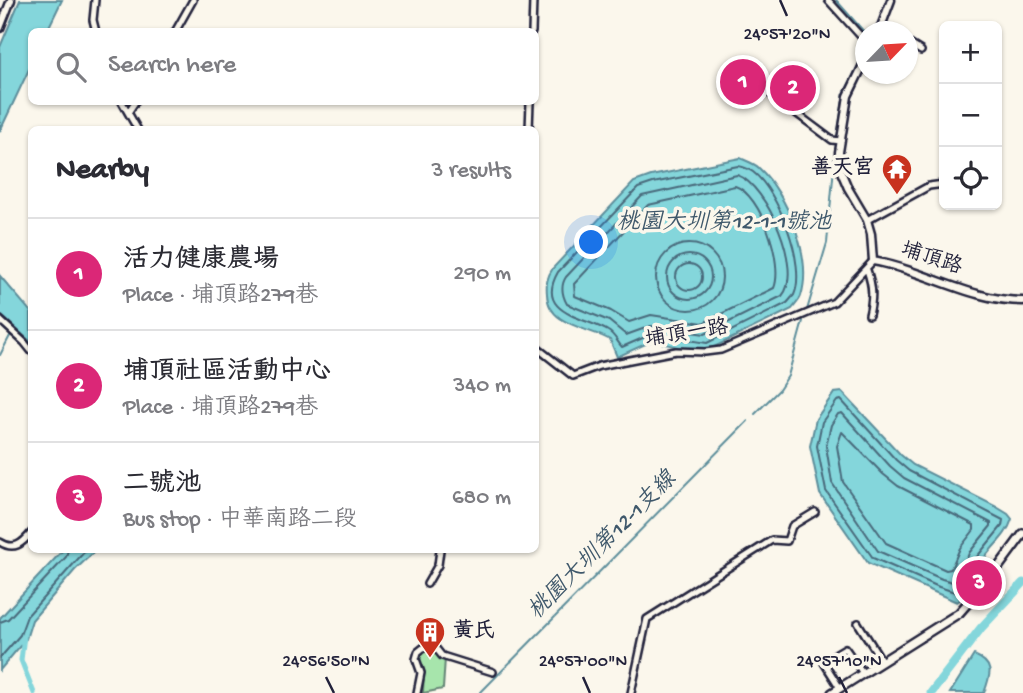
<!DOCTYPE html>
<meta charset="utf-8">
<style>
:root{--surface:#fff;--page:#f2f2f3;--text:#2b2b33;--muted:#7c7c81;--line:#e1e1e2;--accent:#db2777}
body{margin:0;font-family:"Gochi Hand","LXGW WenKai TC",sans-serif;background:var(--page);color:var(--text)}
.controls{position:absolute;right:21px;top:21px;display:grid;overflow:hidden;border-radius:10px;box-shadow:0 2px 5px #0004}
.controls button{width:63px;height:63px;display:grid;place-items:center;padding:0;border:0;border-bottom:2px solid var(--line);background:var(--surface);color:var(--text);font:35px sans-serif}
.compass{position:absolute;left:855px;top:21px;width:63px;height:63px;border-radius:50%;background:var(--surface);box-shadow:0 2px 5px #0004;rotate:65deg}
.you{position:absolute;left:592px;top:243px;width:24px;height:24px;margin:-18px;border:5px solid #fff;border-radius:50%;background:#1a73e8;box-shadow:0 0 0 10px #1a73e833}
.badge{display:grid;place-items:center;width:46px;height:46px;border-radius:50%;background:var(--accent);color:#fff;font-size:23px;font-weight:700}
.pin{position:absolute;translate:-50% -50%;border:4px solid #fff;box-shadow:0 2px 7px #0006}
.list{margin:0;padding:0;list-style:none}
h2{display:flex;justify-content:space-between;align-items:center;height:91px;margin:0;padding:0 28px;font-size:30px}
h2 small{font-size:23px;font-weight:400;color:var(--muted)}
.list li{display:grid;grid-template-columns:46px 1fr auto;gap:21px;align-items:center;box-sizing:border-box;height:112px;padding:0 28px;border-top:2px solid var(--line)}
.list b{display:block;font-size:26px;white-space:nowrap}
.list p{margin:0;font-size:23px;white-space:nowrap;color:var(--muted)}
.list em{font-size:23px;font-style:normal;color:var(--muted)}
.icon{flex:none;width:38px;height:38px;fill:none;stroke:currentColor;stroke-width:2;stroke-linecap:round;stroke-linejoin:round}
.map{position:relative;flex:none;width:1023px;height:693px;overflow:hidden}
.search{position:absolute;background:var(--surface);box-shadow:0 2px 5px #0004;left:28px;top:28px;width:511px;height:77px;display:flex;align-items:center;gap:18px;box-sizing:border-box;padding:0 24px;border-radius:10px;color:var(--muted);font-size:26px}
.panel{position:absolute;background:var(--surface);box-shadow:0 2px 5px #0004;left:28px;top:126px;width:511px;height:427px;border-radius:10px}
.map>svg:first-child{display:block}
.green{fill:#a7e5ac;stroke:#648474;stroke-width:2}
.water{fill:#84d6db;stroke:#5d8e9b;stroke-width:2}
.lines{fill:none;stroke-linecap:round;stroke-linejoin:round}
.shore{stroke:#496a7b;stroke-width:2}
.stream{stroke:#5d8e9b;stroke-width:2}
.canal{stroke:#84d6db;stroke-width:5}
.river{stroke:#84d6db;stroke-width:9}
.minor-casing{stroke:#22223b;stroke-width:10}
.tertiary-casing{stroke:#22223b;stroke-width:11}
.secondary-casing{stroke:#22223b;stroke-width:12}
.minor{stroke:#fbf7ec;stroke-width:5}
.tertiary{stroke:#fbf7ec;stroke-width:6}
.secondary{stroke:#fbf7ec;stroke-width:7}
.ticks{fill:none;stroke:#22223b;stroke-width:2.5}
.labels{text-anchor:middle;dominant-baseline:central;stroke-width:7;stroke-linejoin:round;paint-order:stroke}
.poi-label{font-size:21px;font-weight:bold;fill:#22223b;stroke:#fbf7ec;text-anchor:end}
.street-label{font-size:21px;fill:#22223b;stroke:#fbf7ec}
.water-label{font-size:23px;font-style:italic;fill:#3f586b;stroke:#fbf7ec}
.ticks-label{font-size:18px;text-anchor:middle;fill:#22223b;stroke:#fbf7ec;stroke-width:7;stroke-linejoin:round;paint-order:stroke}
</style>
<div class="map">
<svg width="1023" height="693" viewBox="0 0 1023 693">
<rect width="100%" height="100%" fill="#fbf7ec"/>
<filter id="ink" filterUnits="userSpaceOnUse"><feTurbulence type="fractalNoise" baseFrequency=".0143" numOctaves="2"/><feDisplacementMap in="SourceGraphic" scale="14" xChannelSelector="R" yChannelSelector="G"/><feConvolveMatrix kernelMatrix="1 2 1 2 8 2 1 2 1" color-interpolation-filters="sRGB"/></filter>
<g filter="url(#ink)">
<path class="green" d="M426,650H436L445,658L443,689L423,693L424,671L419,659L420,654Z"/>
<path class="water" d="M20,0H62L47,31L32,32L31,65L0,131V47Z
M740,158C746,161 754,163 759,168C787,194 813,258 801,296C800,300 795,305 792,309L708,350L683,348L652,341L617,357L610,340C588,327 548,326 547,294C546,283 547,277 553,268L634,182L651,176Z
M0,276L31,312V342L0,314Z
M842,392L901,455L913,465L995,506L1008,514L1012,519C1007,536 992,546 983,560C974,576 974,591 957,602L868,563L820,494L810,446L816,419L834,393Z
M63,550H96L75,570L32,620L26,639L0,670V618Z
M974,655C995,664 991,674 984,693H950Z"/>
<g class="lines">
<path class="shore" d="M738,166C743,167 749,169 753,172C778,191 807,265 794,295C794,295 788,302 787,303L707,343L652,334L622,347C617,342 615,335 608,331C585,317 534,314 558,272L638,188L653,183Z
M737,175C767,185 804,271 782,296L705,334L651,326L626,335L609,321L567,304C562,295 560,286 566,277L642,196Z
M735,186C761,194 784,264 774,288L703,323L651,315L629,322L611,311L575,296L574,284L648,205Z
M656 277a33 33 0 1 1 66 0a33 33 0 1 1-66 0Z
M667 277a22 22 0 1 1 44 0a22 22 0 1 1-44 0Z
M676 277a13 13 0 1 1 26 0a13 13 0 1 1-26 0Z
M841,400L896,460L909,471L1003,520L1002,526L976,558L967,583L958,593L939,587L873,558L826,491L817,446L822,422L837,401Z
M842,413L890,466L904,478L991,523V526L969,553L960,578L956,583L942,579L878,551L832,483L826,446L831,425L838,414Z
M842,432L883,474L898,486L974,525V530L960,548L951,569L946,570L886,543L843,482L837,446Z
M0,622L8,619L66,557L68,550
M0,658L20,635L27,616L86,550"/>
<path class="stream" d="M836,0L866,34
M837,138L844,94L866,50
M807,310L827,243L836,145
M0,355L11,334
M755,414L779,390L788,376L803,321
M480,693L748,421"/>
<path class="canal" d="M24,636L21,660L34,693"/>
<path class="river" d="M931,693L981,628L1023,583"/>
<g class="minor-casing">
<path id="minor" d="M95,0L93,20L96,32
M828,0L866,42
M175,32L193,0
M532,32L533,0
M908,43L921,51
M745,75L832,140L841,141
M122,102L138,130
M129,111L135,102
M529,130L530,102
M867,220L929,186L944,184
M867,270C873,287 873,298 869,315
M0,320L24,342L32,352
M536,347L573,376L599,366L676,351L705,352L721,350L834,302L873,261
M0,542C14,551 22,544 32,532
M427,584L438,565L440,550
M858,623L882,661
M840,688L823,661L845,648L863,673
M417,693L421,673L416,659L418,652L423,648L434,646L442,656L493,672
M631,693L647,619L772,540L787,541L792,526L815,512"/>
</g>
<g class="tertiary-casing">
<path id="tertiary" d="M0,28L11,0
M879,32L891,0
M866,59L848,96L839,152V167L848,188L867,220L871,234L873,261C924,270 971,301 1023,301"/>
</g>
<g class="secondary-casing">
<path id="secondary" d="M832,693L959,613L994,573L1023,534"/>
</g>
<use href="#minor" class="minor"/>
<use href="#tertiary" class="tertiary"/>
<use href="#secondary" class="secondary"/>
</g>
</g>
<path class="ticks" d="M780,0L787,16M326,677L334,693M583,677L590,693M839,677L847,693"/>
<defs>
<g id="temple-pin" transform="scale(1.575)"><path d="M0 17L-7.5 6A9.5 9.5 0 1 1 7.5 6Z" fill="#c8321e" stroke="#fbf7ec"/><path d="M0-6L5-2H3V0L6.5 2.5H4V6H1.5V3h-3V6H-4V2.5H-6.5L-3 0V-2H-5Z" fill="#fff"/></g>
<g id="building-pin" transform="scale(1.575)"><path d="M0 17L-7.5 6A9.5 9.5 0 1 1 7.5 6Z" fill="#c8321e" stroke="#fbf7ec"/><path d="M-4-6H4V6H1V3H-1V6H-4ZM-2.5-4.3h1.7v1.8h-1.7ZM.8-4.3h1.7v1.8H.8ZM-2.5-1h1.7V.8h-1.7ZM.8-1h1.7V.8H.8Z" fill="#fff"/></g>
</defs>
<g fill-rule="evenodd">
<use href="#temple-pin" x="897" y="169"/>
<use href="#building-pin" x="430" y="632"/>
</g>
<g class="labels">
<g class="poi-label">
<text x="874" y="169">善天宮</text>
<text x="453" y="632" text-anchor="start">黃氏</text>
</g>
<g class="street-label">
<text transform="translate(931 260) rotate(18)">埔頂路</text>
<text transform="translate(687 335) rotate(-9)">埔頂一路</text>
</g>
<g class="water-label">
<text x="724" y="223">桃園大圳第12-1-1號池</text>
<text transform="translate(603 546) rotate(-45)">桃園大圳第12-1支線</text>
</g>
</g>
<g class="ticks-label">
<text x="787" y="39">24°57'20"N</text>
<text x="326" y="666">24°56'50"N</text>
<text x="583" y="666">24°57'00"N</text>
<text x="839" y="666">24°57'10"N</text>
</g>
</svg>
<div class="controls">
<button>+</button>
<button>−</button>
<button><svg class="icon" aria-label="locate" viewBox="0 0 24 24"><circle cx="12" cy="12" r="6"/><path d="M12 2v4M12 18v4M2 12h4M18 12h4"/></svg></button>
</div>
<svg class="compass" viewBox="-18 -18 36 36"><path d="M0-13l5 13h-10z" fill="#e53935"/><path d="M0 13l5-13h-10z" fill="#7c7c81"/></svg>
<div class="you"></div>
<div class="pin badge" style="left:743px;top:82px">1</div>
<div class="pin badge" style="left:793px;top:88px">2</div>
<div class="pin badge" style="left:979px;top:583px">3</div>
<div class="search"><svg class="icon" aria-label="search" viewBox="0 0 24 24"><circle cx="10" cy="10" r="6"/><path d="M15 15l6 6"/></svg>Search here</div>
<section class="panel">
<h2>Nearby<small>3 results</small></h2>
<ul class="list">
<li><span class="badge">1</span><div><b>活力健康農場</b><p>Place · 埔頂路279巷</p></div><em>290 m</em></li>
<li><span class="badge">2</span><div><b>埔頂社區活動中心</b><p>Place · 埔頂路279巷</p></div><em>340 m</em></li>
<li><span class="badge">3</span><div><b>二號池</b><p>Bus stop · 中華南路二段</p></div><em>680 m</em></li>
</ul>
</section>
</div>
